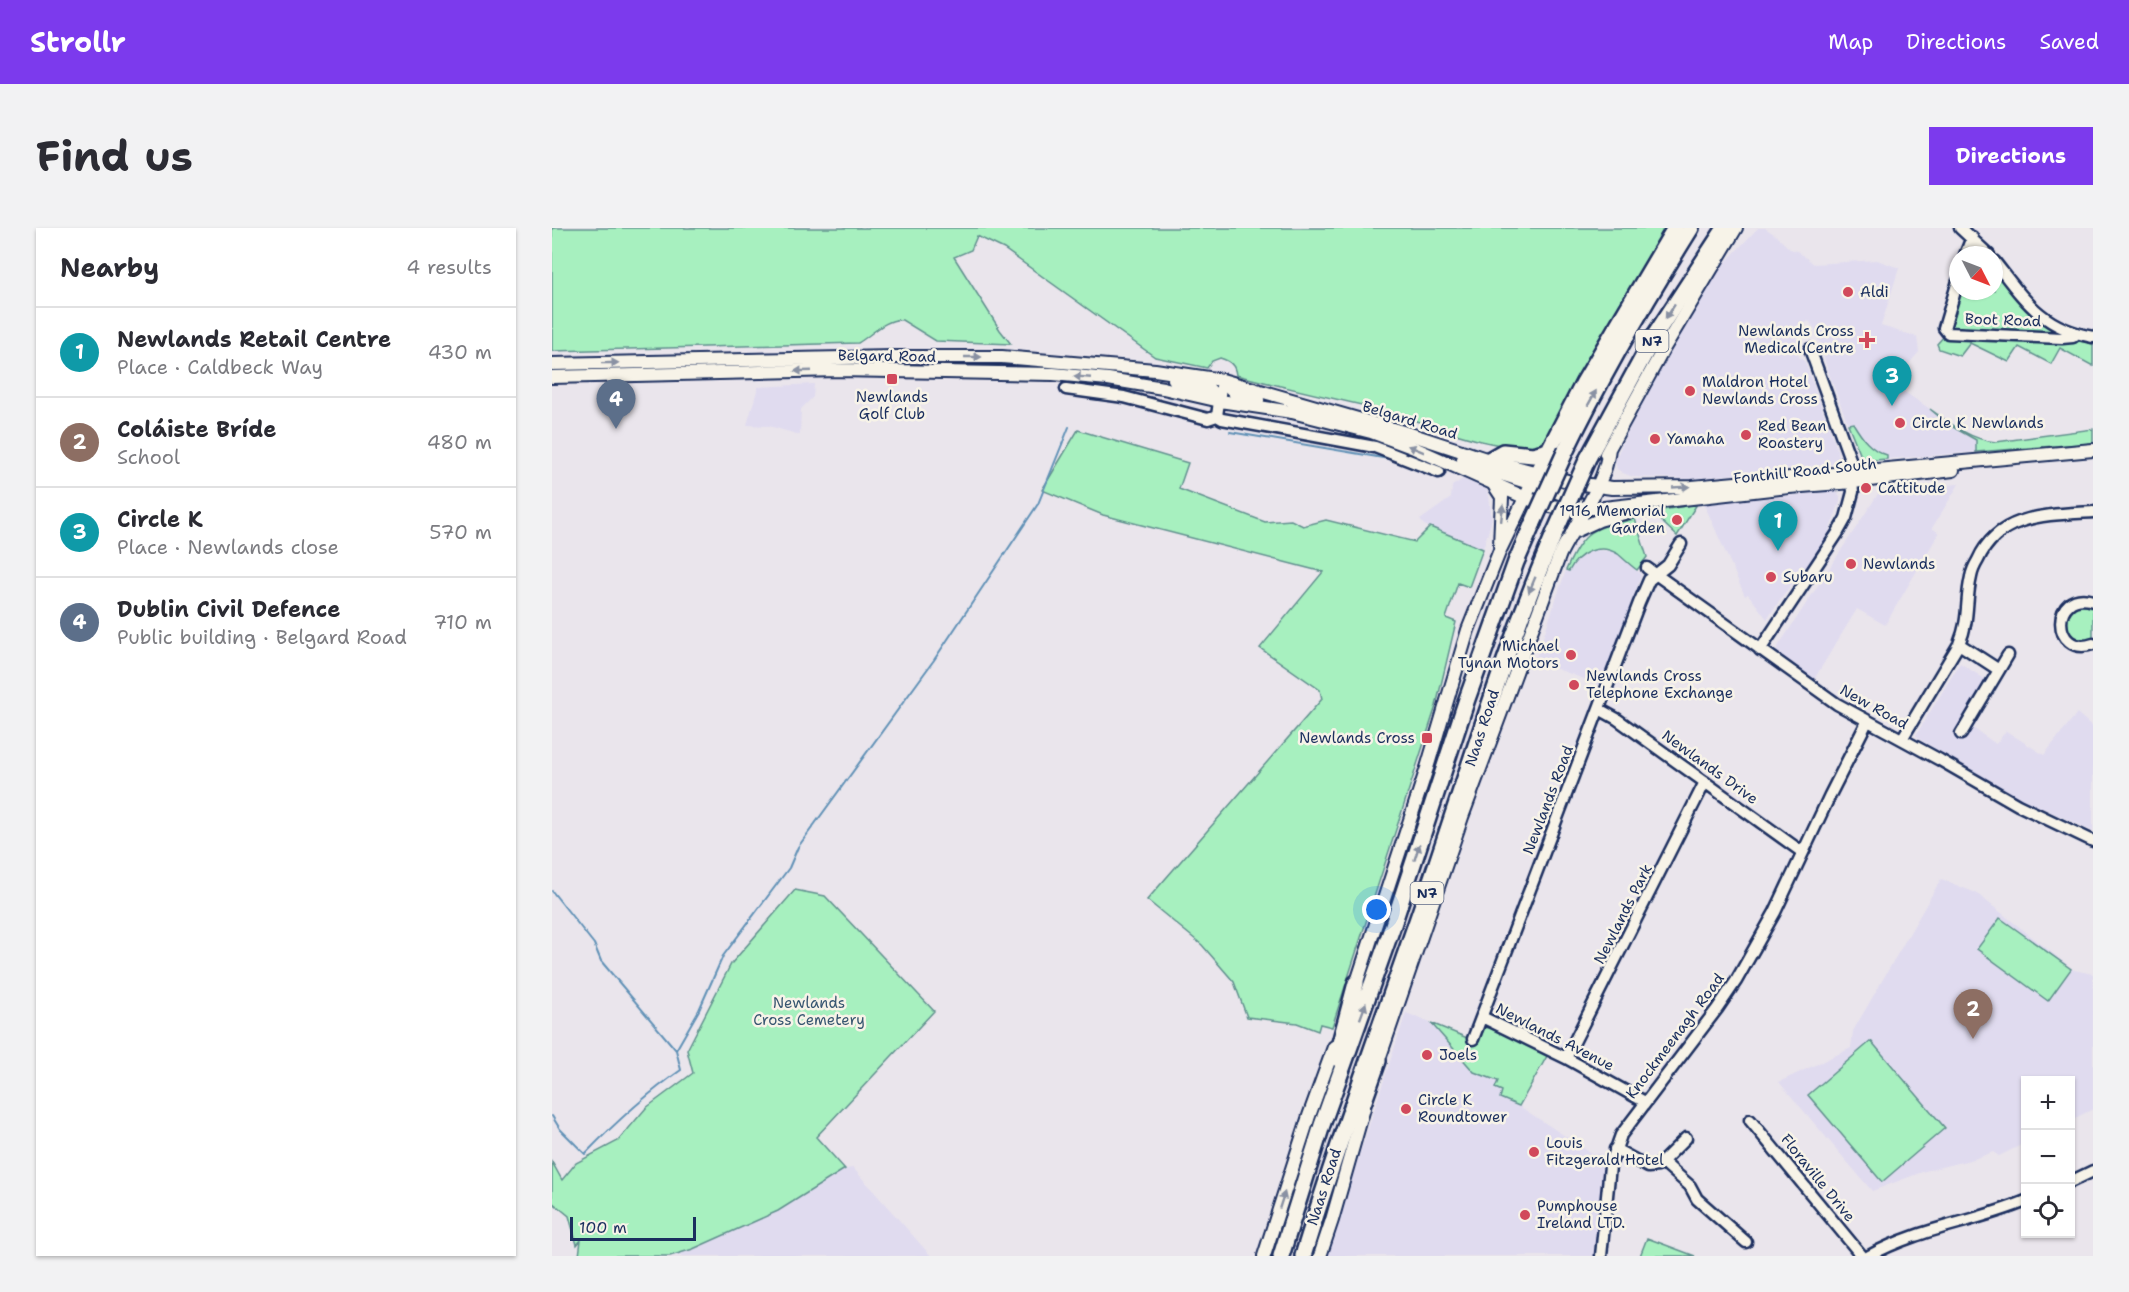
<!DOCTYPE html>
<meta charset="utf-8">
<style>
:root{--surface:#fff;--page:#f2f2f3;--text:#2b2b33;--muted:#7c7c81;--line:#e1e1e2;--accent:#7c3aed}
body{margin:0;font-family:"Shantell Sans",sans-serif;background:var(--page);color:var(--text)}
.controls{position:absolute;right:18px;bottom:18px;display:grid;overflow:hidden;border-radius:0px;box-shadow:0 2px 4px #0004}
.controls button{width:54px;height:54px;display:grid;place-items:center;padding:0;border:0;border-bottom:2px solid var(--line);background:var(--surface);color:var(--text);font:30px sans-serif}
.compass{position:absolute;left:1397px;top:18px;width:54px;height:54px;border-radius:50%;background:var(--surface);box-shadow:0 2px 4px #0004;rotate:132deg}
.scale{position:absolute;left:18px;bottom:15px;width:126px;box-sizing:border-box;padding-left:6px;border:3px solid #1b2f5e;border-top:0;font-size:16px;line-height:21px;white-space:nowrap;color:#1b2f5e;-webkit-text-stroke:4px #f7f3e8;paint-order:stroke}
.you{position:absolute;left:825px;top:682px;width:21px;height:21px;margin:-15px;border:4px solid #fff;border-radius:50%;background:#1a73e8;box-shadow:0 0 0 9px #1a73e833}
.badge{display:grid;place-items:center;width:39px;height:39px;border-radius:50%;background:var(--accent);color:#fff;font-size:20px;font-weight:700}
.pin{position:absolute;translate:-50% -50px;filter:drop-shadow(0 2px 3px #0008)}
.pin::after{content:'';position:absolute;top:32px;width:21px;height:18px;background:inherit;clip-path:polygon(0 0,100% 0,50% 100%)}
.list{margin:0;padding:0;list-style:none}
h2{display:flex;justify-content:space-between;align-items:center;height:78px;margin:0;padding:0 24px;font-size:26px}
h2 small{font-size:20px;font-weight:400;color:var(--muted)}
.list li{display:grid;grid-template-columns:39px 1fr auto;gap:18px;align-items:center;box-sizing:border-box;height:90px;padding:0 24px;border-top:2px solid var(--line)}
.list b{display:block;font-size:22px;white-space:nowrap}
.list p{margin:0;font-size:20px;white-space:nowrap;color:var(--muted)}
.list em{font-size:20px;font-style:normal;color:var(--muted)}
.icon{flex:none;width:33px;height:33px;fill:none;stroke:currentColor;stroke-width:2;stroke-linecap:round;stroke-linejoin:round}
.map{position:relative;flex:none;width:1541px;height:1028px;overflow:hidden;border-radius:0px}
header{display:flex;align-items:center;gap:36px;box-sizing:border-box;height:84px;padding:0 30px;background:var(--accent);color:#fff}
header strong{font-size:28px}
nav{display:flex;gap:33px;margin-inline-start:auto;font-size:21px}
.intro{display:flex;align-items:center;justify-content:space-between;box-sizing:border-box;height:144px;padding:0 36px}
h1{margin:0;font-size:42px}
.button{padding:15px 27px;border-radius:0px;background:var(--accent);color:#fff;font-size:21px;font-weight:700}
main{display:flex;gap:36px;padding:0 36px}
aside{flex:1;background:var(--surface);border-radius:0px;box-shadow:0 2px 4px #0004}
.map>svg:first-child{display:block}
.built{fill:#e0dbef}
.green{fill:#a7f0bf;stroke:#61908e;stroke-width:1.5}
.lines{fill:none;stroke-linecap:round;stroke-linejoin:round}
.stream{stroke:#6191b6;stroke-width:2}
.minor-casing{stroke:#1b2f5e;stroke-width:15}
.major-casing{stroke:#1b2f5e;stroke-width:16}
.highway-casing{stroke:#1b2f5e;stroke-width:20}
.minor{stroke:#f7f3e8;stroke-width:10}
.major{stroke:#f7f3e8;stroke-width:12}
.highway{stroke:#f7f3e8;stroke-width:15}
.highway-bridge-casing{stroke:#1b2f5e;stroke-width:20;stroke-linecap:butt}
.highway-bridge{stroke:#f7f3e8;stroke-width:15}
.oneway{fill:#8991a3}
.poi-dot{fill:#d1495b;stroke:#f7f3e8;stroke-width:2}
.labels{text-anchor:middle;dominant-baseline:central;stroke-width:5;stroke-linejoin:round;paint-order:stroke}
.shield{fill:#f7f3e8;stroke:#5d6a87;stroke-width:1.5}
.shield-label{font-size:14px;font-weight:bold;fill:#1b2f5e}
.poi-label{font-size:15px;fill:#1b2f5e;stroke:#f7f3e8;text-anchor:start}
.street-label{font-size:15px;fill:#1b2f5e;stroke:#f7f3e8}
.park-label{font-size:15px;fill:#375671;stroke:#f7f3e8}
</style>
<header>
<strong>Strollr</strong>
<nav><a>Map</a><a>Directions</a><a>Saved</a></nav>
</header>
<div class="intro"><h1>Find us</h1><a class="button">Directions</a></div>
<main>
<aside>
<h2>Nearby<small>4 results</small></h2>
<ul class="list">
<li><span class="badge" style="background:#0f9aa8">1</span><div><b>Newlands Retail Centre</b><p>Place · Caldbeck Way</p></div><em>430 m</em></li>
<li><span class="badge" style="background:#8d6e63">2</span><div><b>Coláiste Bríde</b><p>School</p></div><em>480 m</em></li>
<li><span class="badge" style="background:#0f9aa8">3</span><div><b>Circle K</b><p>Place · Newlands close</p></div><em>570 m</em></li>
<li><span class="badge" style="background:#5c6f8a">4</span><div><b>Dublin Civil Defence</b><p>Public building · Belgard Road</p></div><em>710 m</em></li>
</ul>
</aside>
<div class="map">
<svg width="1541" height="1028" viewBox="0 0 1541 1028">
<rect width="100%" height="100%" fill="#eae5ec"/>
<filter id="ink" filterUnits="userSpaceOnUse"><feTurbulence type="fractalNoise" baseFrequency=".0167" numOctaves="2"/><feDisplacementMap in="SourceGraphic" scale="12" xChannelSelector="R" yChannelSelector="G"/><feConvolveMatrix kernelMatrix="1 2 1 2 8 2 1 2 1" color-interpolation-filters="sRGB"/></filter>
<g filter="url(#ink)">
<path class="built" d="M1206,0H1213L1222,6L1238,21L1245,23L1262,36L1325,32L1347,40L1329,98L1365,109L1367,124L1341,154L1342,160L1345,159L1378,181L1397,197L1424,212V224L1335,231V227L1323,223L1309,209L1302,195L1296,196L1277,146L1263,101L1257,93L1239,102L1244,109L1247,117L1244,121L1247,129L1253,134L1286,224L1287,235L1139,251L1081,249L1071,245L1065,241L1063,232L1094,162L1163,48L1171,37Z
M262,156L261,169L249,181L248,207L217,198L195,197L206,159Z
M911,251L934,261L937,268L940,291L931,321L872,297L868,292L899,270L900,258Z
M1407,256L1380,300L1387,305L1333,397L1305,381L1261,453L1225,427V420L1328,263Z
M1284,263L1288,268V274L1276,306L1255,338L1246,347L1215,391L1196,366L1193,368L1152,276Z
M1044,322L1060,323L1065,326L1088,345L1089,348L1049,457L983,433L1014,342L1017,343L1030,325Z
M1408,435L1436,453L1418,498L1444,516L1454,503L1492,527L1525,485L1541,499V603L1452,563L1367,511L1364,507Z
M1389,651L1424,665L1522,742L1541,746V881L1519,892L1518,852H1474L1473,915L1447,928L1441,924L1422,931L1373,943L1320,963L1227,854L1299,820L1301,803Z
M854,785L879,795L922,844L946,853L950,863L949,870L967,878L1039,925L1055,927L1049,963L1043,1028H774Z
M301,940L379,1028H118L141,1021L226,983L293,941Z"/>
<path class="green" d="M0,0H1115L1055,100L994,210C973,239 857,188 827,181C779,170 731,159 684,147C683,137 678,133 668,130L660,133L655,140L603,129L452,21L425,8L419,22L402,29L448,102L459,116L384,113L350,92C336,89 318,108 306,115L0,123Z
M1442,37L1512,106L1403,103L1398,98L1408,63H1442Z
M1393,107L1453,114L1527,113L1541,116V138L1508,120L1499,136L1467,119L1457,134L1418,115L1408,128L1387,121L1385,116Z
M1378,181C1397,195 1419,212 1444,214L1541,201V215L1424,224V212L1397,197Z
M1301,195C1310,210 1318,222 1335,227V231L1311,233L1296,196Z
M526,202L636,235L627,261L713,294L739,292L751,298L774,292L863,314L878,299L931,321L917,359L906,355L894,390L904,394L884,478L780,799L768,796L766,803L745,795L695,789L682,754L650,717L595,672L770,471L768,462L708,420L771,344L551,287L490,262Z
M1145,276L1125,308L1106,290L1105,283Z
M1083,291L1095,329L1085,342C1078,337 1072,331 1066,326C1047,314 1026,325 1017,343L1014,342C1032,302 1041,299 1083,291Z
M1531,376L1541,379V410C1513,421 1502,382 1531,376Z
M243,662L273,668L382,783L264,909L293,941L226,983L141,1021L118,1028H27L29,1012L25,1017L17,988L0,974V934L10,952L24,935L66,913L94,880L141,845L135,822L179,736Z
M1448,690L1519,741L1496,773L1425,721Z
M879,795L925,814L933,800L943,799L995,828L967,878L948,870L950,863L943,860L946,853L922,844Z
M1319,813L1393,900L1330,954L1256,867Z
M1095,1010L1143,1028H1088Z"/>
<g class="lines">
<path class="stream" d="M678,204L837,231
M0,663L42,716L49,733L124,822L129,842C93,867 63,895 33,926L8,901L0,888
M124,822L147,782L171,728L237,640L246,619L382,432L486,276L517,199"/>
<g class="minor-casing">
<path id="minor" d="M1408,0L1437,27
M1413,27L1420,9
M1442,33C1472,71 1489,100 1541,109
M1406,53L1392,100L1396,105L1510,110L1521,109L1524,106
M514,161L572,169L656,191L665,188L670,152
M665,188L670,191L823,219L887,244
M1095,340L1285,476L1388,532L1466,577L1541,613
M1541,373C1498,360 1499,430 1541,416
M1407,416L1447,442
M1208,422L1285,306L1294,290L1301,264L1298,231L1258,121
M1047,481L1065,491L1250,624
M1409,506L1456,427
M1350,511L1407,416C1418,390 1413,374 1419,349C1420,343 1423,337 1426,332C1447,285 1497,287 1541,284
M930,789L1014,830L1093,874
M921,811L1087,375L1097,352L1116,337L1129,316
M1014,830L1153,554
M1198,892L1310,1028
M1063,921L1096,939L1106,938L1134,910
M1111,934L1138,958L1145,971L1194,1014
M1518,954L1541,943
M1049,1028L1058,938L1069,907L1165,781L1184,753L1223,684L1278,567L1315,494
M1317,1028C1367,1000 1421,995 1474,973"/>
</g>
<g class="major-casing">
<path id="major" d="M0,136L341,129H450L603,142L670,152L858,206L937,232L1023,255L1060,260L1140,259L1541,222
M0,149L286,142L501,146L556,151L611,160L668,173L740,184L819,204L862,220L974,270L997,278L1018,280H1052L1237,259L1301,254L1401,242
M622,151L658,162L668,173
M672,154L685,167L706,172
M1054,226L1112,120L1184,0
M911,231L937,242L1017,268L1024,273
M942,257L950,269L948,318
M1019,305L1047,292L1087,281
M802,763L875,540L916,402L948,322L985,245
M824,840L910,589L1008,326C1024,293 1054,257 1057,220
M712,1028L757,888L782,819
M768,1028L780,992L812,880"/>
</g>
<g class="highway-casing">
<path id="highway" d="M1014,222C1051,145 1094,72 1139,0
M1036,230L1103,107L1173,0
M937,232L951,224L981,227L996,223
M985,245L1032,154L1123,0
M784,830L804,755
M807,887L826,833
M729,1028L770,897L840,700L915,471L964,334L981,295
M751,1028C788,906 833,787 874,667C916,545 952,422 1003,304"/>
</g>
<use href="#minor" class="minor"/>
<use href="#major" class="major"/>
<use href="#highway" class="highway"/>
<g class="highway-bridge-casing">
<path id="highway-bridge" d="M981,295L1014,222
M1003,304L1036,230"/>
</g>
<use href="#highway-bridge" class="highway-bridge"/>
</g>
<defs><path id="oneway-solid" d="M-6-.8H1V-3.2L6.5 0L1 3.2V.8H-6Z" transform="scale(1.5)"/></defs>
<g class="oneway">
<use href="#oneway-solid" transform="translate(1118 84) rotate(123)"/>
<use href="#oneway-solid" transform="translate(421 129)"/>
<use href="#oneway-solid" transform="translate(58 135) rotate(-1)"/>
<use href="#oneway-solid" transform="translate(251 143) rotate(178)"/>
<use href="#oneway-solid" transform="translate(530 149) rotate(-175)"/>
<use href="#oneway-solid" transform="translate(1040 170) rotate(-61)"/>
<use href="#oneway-solid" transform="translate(864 221) rotate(-158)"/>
<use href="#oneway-solid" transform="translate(1129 259) rotate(-3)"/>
<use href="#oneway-solid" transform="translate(950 285) rotate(-84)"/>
<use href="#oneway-solid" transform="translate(980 357) rotate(113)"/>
<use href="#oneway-solid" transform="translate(865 624) rotate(-72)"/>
<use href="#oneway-solid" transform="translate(811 783) rotate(-70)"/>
<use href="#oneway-solid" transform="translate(730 972) rotate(-72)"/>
</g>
</g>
<g class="poi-dot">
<circle cx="1296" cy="64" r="6"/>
<path d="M1312 103h6v6h6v6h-6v6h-6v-6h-6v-6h6z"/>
<rect x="334" y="145" width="12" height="12" rx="3"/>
<circle cx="1138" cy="163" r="6"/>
<circle cx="1348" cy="195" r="6"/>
<circle cx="1194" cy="207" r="6"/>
<circle cx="1103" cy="211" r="6"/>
<circle cx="1314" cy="260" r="6"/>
<circle cx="1125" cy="292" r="6"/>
<circle cx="1299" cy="336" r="6"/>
<circle cx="1219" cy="349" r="6"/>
<circle cx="1019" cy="427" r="6"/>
<circle cx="1022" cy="457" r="6"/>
<rect x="869" y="504" width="12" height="12" rx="3"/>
<circle cx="875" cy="827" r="6"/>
<circle cx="854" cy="881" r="6"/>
<circle cx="982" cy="924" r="6"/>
<circle cx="973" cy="987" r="6"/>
</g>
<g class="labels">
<g class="shield">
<rect x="1083.5" y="102" width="33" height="22" rx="4.5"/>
<rect x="858.5" y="654" width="33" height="22" rx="4.5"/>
</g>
<g class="shield-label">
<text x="1100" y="113">N7</text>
<text x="875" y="665">N7</text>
</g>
<g class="poi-label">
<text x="1308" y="64">Aldi</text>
<text x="1302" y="103" text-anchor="end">Newlands Cross<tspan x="1302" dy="17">Medical Centre</tspan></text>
<text x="1150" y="154">Maldron Hotel<tspan x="1150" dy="17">Newlands Cross</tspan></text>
<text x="340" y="169" text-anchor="middle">Newlands<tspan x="340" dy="17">Golf Club</tspan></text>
<text x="1360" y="195">Circle K Newlands</text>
<text x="1206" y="198">Red Bean<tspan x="1206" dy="17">Roastery</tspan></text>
<text x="1115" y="211">Yamaha</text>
<text x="1326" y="260">Cattitude</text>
<text x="1113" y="283" text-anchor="end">1916 Memorial<tspan x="1113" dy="17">Garden</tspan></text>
<text x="1311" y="336">Newlands</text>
<text x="1231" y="349">Subaru</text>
<text x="1007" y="418" text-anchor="end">Michael<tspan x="1007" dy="17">Tynan Motors</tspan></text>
<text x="1034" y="448">Newlands Cross<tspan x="1034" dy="17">Telephone Exchange</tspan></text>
<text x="863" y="510" text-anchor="end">Newlands Cross</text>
<text x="887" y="827">Joels</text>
<text x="866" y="872">Circle K<tspan x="866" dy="17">Roundtower</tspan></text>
<text x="994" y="915">Louis<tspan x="994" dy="17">Fitzgerald Hotel</tspan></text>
<text x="985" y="978">Pumphouse<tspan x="985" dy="17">Ireland LTD.</tspan></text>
</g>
<g class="street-label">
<text transform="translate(1451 92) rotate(2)">Boot Road</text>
<text transform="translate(335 128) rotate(1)">Belgard Road</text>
<text transform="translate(858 192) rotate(17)">Belgard Road</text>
<text transform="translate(1253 243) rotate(-6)">Fonthill Road South</text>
<text transform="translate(1322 479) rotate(29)">New Road</text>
<text transform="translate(930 500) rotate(-72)">Naas Road</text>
<text transform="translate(1158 539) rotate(36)">Newlands Drive</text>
<text transform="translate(996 572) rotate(-69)">Newlands Road</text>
<text transform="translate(1071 686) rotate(-63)">Newlands Park</text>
<text transform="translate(1123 808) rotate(-53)">Knockmeenagh Road</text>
<text transform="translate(1003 809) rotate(27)">Newlands Avenue</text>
<text transform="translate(1266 950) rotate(51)">Floraville Drive</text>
<text transform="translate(772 959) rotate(-72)">Naas Road</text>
</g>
<g class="park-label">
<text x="257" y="775">Newlands<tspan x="257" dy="17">Cross Cemetery</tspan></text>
</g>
</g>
</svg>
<div class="controls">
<button>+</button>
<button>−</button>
<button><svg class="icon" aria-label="locate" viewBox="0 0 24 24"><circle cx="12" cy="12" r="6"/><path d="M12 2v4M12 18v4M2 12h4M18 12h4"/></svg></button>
</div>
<svg class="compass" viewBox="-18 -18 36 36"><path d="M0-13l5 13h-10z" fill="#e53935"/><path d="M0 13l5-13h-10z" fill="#7c7c81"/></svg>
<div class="scale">100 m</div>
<div class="you"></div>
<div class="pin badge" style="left:1226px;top:323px;background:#0f9aa8">1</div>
<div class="pin badge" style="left:1421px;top:811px;background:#8d6e63">2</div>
<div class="pin badge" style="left:1340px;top:178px;background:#0f9aa8">3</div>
<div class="pin badge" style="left:64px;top:201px;background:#5c6f8a">4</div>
</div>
</main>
